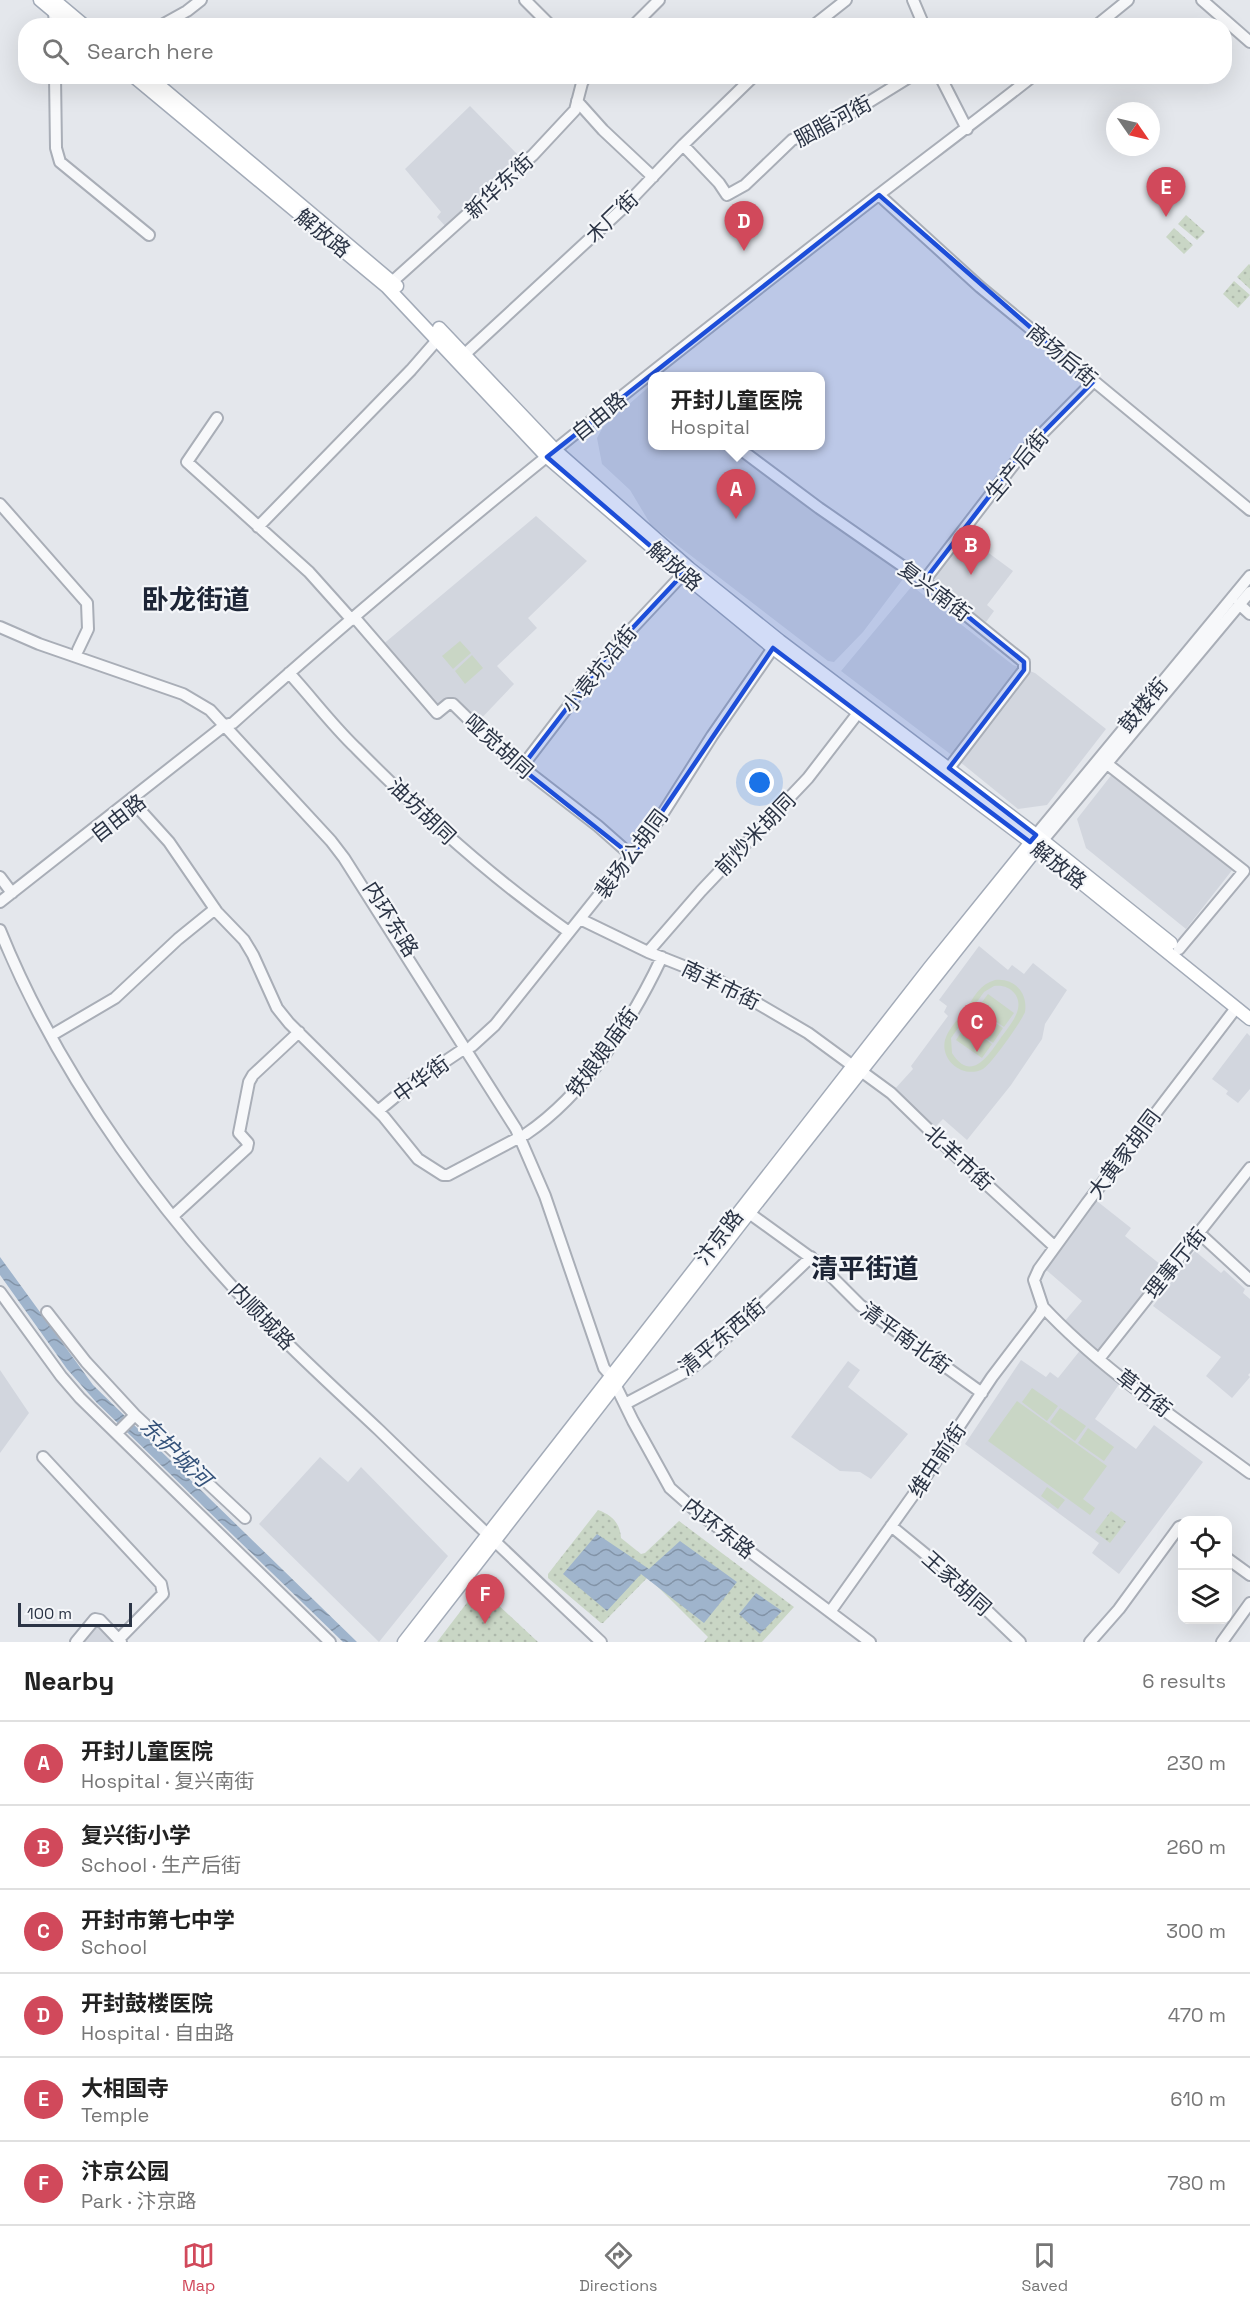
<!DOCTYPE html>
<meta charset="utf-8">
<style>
:root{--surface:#fff;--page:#f2f2f2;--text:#222;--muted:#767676;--line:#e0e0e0;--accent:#d1495b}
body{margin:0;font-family:"Space Grotesk","Noto Sans SC",sans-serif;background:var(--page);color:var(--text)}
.controls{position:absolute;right:18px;bottom:18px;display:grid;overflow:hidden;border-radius:12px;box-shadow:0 6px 24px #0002}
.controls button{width:54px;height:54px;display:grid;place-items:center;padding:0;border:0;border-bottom:2px solid var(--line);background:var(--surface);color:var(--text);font:30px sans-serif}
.compass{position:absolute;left:1106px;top:102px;width:54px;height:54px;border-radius:50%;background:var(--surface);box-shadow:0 6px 24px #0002;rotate:124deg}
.scale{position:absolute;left:18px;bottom:15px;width:114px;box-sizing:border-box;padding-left:6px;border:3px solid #2b3445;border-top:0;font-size:16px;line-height:21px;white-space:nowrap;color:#2b3445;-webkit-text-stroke:4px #f4f6f9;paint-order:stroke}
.you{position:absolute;left:760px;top:783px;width:21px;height:21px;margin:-15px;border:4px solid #fff;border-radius:50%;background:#1a73e8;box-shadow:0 0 0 9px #1a73e833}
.badge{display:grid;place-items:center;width:39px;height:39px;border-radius:50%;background:var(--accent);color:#fff;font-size:20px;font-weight:700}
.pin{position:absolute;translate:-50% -50px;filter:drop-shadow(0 2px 3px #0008)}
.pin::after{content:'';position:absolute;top:32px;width:21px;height:18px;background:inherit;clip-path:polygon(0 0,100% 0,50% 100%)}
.popup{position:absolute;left:648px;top:372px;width:177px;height:78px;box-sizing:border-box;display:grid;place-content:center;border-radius:12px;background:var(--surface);filter:drop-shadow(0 2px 4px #0005);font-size:20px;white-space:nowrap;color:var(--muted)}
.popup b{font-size:22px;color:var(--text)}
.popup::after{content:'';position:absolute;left:50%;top:100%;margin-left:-12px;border:12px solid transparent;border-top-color:var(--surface)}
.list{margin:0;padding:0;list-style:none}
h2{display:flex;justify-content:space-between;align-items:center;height:78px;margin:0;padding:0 24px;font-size:26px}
h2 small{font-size:20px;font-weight:400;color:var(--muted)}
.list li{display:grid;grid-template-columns:39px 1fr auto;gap:18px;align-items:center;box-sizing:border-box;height:84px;padding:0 24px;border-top:2px solid var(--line)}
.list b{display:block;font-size:22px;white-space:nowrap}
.list p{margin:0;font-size:20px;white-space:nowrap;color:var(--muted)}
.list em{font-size:20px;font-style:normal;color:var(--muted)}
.icon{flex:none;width:33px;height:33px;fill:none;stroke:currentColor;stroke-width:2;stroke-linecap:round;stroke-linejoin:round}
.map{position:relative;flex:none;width:1250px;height:1642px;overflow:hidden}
.search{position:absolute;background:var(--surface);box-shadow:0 6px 24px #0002;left:18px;right:18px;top:18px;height:66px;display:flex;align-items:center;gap:15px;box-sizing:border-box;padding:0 21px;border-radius:24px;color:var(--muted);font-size:22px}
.sheet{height:582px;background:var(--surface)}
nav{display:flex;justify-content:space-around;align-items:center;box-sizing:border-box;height:84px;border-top:2px solid var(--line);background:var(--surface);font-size:16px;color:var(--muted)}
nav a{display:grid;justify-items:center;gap:3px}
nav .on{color:var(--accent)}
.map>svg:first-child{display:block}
.built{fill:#d2d6de}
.grass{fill:url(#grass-dots)}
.pitch{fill:#c9d6c5;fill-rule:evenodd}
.water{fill:url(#water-waves)}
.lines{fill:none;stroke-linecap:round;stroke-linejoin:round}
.minor-casing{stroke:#a9aeb7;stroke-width:14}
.major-casing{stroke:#a3abb8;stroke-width:15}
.minor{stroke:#f7f8fa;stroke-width:10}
.major{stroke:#fff;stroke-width:12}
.marked{fill:#1d4ed8;fill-opacity:0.2;stroke:#1d4ed8;stroke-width:4.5;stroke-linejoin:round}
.labels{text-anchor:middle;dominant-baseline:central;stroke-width:4.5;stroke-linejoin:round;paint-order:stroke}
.street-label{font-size:21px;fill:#2b3445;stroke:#f4f6f9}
.water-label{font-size:22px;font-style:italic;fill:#34527a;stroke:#f4f6f9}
.district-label{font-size:27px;font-weight:bold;fill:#1d2536;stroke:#f4f6f9}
</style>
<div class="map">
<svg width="1250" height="1642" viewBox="0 0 1250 1642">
<defs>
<pattern id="grass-dots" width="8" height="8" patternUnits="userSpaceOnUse" patternTransform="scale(1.5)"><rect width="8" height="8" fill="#c9d6c5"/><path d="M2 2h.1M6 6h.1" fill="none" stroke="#adb8ab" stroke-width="1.8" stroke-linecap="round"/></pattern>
<pattern id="water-waves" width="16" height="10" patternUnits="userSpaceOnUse" patternTransform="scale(1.5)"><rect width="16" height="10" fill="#9fb4cc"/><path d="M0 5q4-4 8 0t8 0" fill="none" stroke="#8293a7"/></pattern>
</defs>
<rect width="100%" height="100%" fill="#e4e7ec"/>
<path class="built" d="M470,106L520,157L446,227L437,217L441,212L405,169Z
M652,384V446H730L816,512L876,551L906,575L863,632L834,662L828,661L651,525L630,490L602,464L597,438L603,427Z
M536,516L587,561L528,618L537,628L497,666L514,684L476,724L449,697L435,709L381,646Z
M963,534L1013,571L987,605L994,611L986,622L929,580Z
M912,586L1013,665L1035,673L1106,729L1047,805L1018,809L949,753L841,671Z
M1113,773L1233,869L1186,929L1086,848L1077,819Z
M979,946L1008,970L1012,965L1024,974L1033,963L1067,990L1045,1024L1042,1039L1011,1085L967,1140L943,1119L933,1129L893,1091L913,1069L911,1066L948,1016L944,1012L947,1006L939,1000Z
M1247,1033L1250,1036V1089L1238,1103L1226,1094L1228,1091L1212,1079Z
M1093,1198L1131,1228L1125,1236L1166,1269L1099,1354L1064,1322L1082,1301L1044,1268Z
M1195,1251L1221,1273L1224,1270L1245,1289L1243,1293L1250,1299V1373L1248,1375L1250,1377L1232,1398L1206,1376L1221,1357L1153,1306Z
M1082,1348L1122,1380L1095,1419L1136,1449L1154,1425L1203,1462L1119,1574L1092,1553L1099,1543L965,1444L1021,1360L1046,1377L1050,1372L1058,1378Z
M848,1361L860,1370L848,1387L908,1434L871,1479L860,1472L840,1471L791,1437Z
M0,1370L29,1413L0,1453Z
M320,1457L348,1482L361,1467L448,1556L379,1642L259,1524Z
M102,1627L116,1642H84L95,1628Z"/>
<path class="grass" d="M1186,215L1205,232L1197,240L1178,224Z
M1174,228L1193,245L1184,254L1166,237Z
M1249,264L1250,265V289L1237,277Z
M1234,281L1250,295L1238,308L1223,294Z
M598,1510C612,1515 620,1523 621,1538L641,1554L645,1553L679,1521L794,1607L762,1642H704L708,1637L648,1577L603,1623H601L548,1578V1574Z
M1111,1511L1126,1522L1110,1543L1095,1532Z
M479,1587L538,1642H437Z"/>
<path class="pitch" d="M460,641L471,653L453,669L442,656Z
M472,655L483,668L465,684L455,671Z
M995,980C1015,978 1028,993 1025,1012C1021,1022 991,1065 983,1069C964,1079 940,1061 945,1040C948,1029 959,1018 966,1009C974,997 980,984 995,980ZM994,986C1002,985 1010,987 1015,994C1026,1009 1008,1027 1000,1039C988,1056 971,1083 952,1053L951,1038L984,992Z
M988,994L1014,1013L1004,1027L977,1009Z
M976,1010L1003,1028L993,1043L966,1024Z
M966,1025L992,1044L982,1058L956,1040Z
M1032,1388L1058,1406L1047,1421L1022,1402Z
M1017,1401L1107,1466L1083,1499L1095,1508L1090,1515L988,1441Z
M1060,1408L1086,1426L1075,1441L1050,1422Z
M1088,1428L1114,1447L1104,1461L1078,1443Z
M1047,1487L1065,1500L1058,1509L1041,1496Z"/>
<path class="water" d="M0,1257L93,1385L357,1642H343L96,1402L67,1369L0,1275Z
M597,1534L649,1569L680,1541L737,1582L704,1623L641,1574L607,1611L563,1574Z
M756,1593L782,1611L760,1634L739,1614Z"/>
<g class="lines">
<g class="minor-casing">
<path id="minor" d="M525,0L551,26
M913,0L924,26
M1202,0L1250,42
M54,12L55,26
M160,26L187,11L201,0
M633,26L659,0
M813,26L846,0
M1096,26L1128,0
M55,76L56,148L60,162L149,235
M940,76L967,129
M577,101L603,130L653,177
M683,145L719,183L727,195L745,185L792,140L848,115L911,76
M879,195L980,287L1250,510
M393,281L533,155L575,110L582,83L586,76
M465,354L622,209L683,145L754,76
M217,418L187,462L309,572L352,620
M736,446L819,508L924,581L1024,662V670L949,768
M0,504L87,603L88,629L78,650
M258,527L411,370L438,339
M924,581L1021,455L1093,382
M1239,604L1250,614
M355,618L437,713L448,704H453L500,750L598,826L632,856
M0,627L39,644L183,694L210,710L331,841L344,858L516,1129L545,1196L604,1368L611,1376L633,1421L670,1488L696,1511L870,1642
M289,673C312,698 332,725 356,748C422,815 492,878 569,932
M1106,763L1244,871L1179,949
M521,768L610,652L683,574
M131,800L169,842L217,912L244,940L253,955L277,1008L289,1023L384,1117L418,1159L443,1175H448L520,1137
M1036,835L1250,576
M1043,840L1250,592
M0,877L12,893
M0,902L225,725L233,723C439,538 658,366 877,196C929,156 981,117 1033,76
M580,919L648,952L716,979L808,1033L853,1066
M0,930C60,1079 168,1226 283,1339C314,1370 347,1400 379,1430C452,1501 527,1572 601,1642
M648,952L701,891L808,778L858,713
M52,1035L115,998L178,939L215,909
M472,1046L495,1025L658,821L712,736L773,648
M861,1071L891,1093L960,1160L1055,1247
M378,1111L407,1087L465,1048
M526,1134C585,1094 632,1021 662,957
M749,1213L818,1263L860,1305L982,1393
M173,1216L247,1148L248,1143L239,1133L249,1082L253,1075L299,1032
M1199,1233L1250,1280
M0,1292L61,1376L80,1398L330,1642
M1043,1307L1034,1280L1039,1269L1087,1203L1236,1008
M1043,1307C1103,1371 1180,1421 1250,1473
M47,1312L86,1362L135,1415L245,1518
M1099,1359L1250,1168
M625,1404L689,1370L705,1358L811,1257
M117,1433L135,1415
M43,1457L161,1584L163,1594L119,1639
M891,1526L946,1571L1020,1642
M1228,1559L1250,1575
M830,1612L914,1494L992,1377L1040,1314L1043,1307
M76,1642L95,1619L100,1620L121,1642
M1090,1642L1119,1609L1179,1527L1182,1526
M1222,1642L1250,1603"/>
</g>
<g class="major-casing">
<path id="major" d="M40,0L71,26
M54,0L85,26
M133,76L387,287L547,457L683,574L773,648L1037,847L1250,1019
M148,76L397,286
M439,328L555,450L689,568L780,641L1036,835L1171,943
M404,1642L930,967L1036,836
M416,1642L749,1213L1042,842"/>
</g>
<use href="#minor" class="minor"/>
<use href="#major" class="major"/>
</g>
<path class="marked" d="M879,195L1093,382L1021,455L924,581L1024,662V670L949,768L1036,835L1030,842L773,648L632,856L521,768L610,652L683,574L547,457Z"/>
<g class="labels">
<g class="street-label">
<text transform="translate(833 121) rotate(-28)">胭脂河街</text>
<text transform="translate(499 186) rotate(-43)">新华东街</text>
<text transform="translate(612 217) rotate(-44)">木厂街</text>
<text transform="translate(323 233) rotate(39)">解放路</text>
<text transform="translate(1062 355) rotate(40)">商场后街</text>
<text transform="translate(599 416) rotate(-39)">自由路</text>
<text transform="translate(1017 465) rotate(-50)">生产后街</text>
<text transform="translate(675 566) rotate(40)">解放路</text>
<text transform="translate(935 591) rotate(37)">复兴南街</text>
<text transform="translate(599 669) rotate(-51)">小袁坑沿街</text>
<text transform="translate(1143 705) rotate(-50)">鼓楼街</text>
<text transform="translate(499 746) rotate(42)">哑觉胡同</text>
<text transform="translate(422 811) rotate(44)">油坊胡同</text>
<text transform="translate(118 818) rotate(-38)">自由路</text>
<text transform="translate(755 834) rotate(-46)">前炒米胡同</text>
<text transform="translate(631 854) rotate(-53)">裴场公胡同</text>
<text transform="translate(1059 865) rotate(38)">解放路</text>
<text transform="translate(391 919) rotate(58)">内环东路</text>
<text transform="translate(721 985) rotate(26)">南羊市街</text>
<text transform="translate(602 1052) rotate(-54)">铁娘娘庙街</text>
<text transform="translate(421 1079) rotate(-36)">中华街</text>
<text transform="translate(1124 1154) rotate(-53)">大黄家胡同</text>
<text transform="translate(959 1158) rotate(43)">北羊市街</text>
<text transform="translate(719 1237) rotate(-52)">汴京路</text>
<text transform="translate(1175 1263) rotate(-51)">理事厅街</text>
<text transform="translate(262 1316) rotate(46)">内顺城路</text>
<text transform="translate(722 1337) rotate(-40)">清平东西街</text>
<text transform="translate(906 1338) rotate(36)">清平南北街</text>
<text transform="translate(1144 1393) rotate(38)">草市街</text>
<text transform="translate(937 1460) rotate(-56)">维中前街</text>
<text transform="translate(719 1528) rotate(38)">内环东路</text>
<text transform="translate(957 1583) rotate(42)">王家胡同</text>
</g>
<g class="water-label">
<text transform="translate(176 1452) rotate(44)">东护城河</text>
</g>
<g class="district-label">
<text x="196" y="599">卧龙街道</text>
<text x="865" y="1268">清平街道</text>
</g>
</g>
</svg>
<div class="controls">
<button><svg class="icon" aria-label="locate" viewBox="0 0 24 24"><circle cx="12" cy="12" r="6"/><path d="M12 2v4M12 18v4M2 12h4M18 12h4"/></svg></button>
<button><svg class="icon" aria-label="layers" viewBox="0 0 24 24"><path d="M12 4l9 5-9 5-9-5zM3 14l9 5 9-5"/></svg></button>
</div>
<svg class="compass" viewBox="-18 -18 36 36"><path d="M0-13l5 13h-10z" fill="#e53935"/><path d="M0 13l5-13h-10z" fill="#767676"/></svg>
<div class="scale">100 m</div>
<div class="you"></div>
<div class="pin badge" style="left:736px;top:519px">A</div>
<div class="popup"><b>开封儿童医院</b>Hospital</div>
<div class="pin badge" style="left:971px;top:575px">B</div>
<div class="pin badge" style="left:977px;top:1052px">C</div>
<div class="pin badge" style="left:744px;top:251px">D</div>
<div class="pin badge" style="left:1166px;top:217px">E</div>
<div class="pin badge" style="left:485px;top:1624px">F</div>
<div class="search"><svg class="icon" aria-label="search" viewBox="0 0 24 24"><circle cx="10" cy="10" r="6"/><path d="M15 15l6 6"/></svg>Search here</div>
</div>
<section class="sheet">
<h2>Nearby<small>6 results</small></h2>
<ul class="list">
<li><span class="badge">A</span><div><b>开封儿童医院</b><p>Hospital · 复兴南街</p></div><em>230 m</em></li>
<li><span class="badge">B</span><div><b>复兴街小学</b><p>School · 生产后街</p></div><em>260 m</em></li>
<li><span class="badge">C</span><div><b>开封市第七中学</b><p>School</p></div><em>300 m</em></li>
<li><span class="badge">D</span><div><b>开封鼓楼医院</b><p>Hospital · 自由路</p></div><em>470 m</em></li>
<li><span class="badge">E</span><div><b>大相国寺</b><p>Temple</p></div><em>610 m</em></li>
<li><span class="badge">F</span><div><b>汴京公园</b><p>Park · 汴京路</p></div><em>780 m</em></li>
</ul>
</section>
<nav>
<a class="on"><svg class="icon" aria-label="map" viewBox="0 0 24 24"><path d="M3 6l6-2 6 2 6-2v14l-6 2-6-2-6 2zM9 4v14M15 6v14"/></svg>Map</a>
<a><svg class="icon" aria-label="directions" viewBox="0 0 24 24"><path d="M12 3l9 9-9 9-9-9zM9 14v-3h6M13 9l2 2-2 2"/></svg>Directions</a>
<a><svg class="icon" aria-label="saved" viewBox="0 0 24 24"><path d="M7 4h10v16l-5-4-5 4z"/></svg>Saved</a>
</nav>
